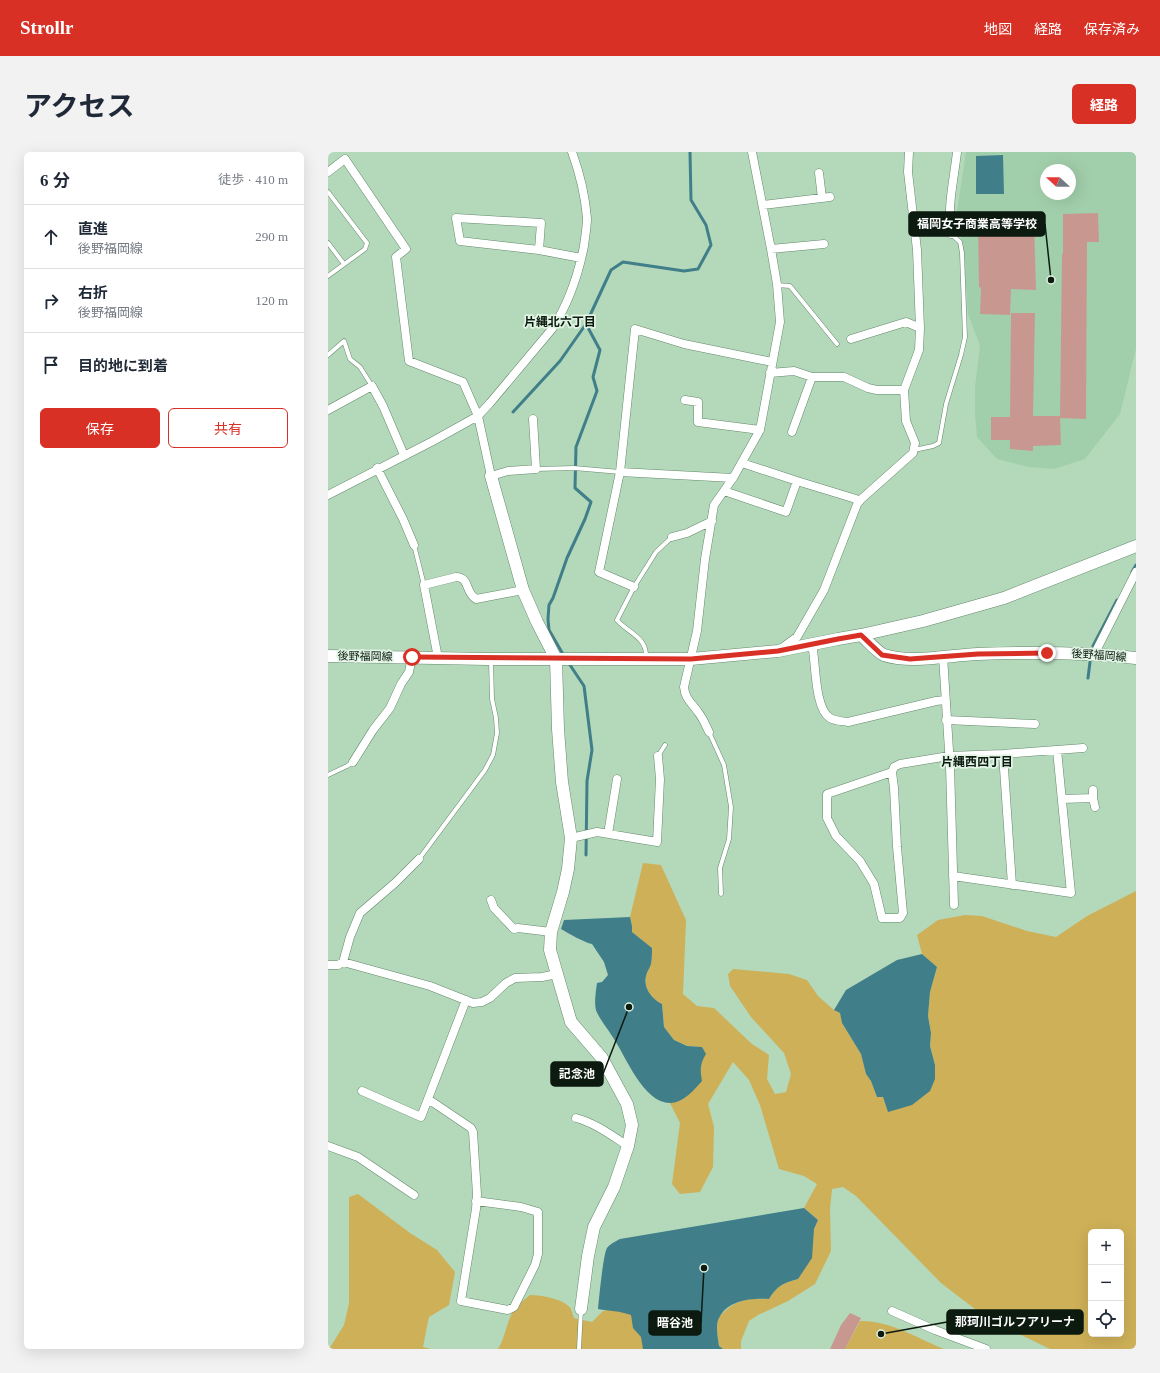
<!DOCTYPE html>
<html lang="ja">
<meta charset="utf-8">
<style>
:root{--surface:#fff;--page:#f2f2f3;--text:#1f2937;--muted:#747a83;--line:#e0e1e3;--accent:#d93025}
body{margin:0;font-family:"Times New Roman","Noto Sans JP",serif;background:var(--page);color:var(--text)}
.controls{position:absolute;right:12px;bottom:12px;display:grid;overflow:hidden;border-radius:6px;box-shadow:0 4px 16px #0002}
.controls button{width:36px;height:36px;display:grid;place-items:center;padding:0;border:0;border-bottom:1px solid var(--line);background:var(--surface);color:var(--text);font:20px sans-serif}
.compass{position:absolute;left:712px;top:12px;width:36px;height:36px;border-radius:50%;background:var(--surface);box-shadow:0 4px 16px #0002;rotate:291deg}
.stop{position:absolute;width:12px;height:12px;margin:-9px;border:3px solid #d93025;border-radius:50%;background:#fff}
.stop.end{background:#d93025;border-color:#fff;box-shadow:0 1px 4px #0008}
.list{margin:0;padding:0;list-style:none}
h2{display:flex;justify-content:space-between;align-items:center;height:52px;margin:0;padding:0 16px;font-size:17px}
h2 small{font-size:13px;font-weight:400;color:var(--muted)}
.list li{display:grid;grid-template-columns:26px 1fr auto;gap:12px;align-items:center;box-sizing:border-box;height:64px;padding:0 16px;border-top:1px solid var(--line)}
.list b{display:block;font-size:15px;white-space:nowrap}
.list p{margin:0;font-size:13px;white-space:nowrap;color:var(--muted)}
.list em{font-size:13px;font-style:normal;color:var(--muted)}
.actions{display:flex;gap:8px;padding:12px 16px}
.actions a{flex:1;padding:9px 0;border:1px solid var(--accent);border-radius:6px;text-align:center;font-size:14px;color:var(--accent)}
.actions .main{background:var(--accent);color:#fff}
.icon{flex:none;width:22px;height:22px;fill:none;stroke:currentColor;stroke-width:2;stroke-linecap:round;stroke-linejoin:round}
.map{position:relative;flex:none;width:808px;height:1197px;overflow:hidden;border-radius:6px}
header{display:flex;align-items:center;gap:24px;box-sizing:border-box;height:56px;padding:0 20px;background:var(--accent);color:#fff}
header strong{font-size:19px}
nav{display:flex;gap:22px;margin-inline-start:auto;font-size:14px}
.intro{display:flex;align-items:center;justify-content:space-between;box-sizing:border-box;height:96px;padding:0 24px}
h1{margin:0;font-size:28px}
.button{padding:10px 18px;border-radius:6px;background:var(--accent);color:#fff;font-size:14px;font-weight:700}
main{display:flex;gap:24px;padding:0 24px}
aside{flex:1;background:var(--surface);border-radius:6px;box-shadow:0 4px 16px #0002}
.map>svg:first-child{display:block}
.built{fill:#a2cfab;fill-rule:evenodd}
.green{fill:#ceb058;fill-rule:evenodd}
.water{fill:#407e89}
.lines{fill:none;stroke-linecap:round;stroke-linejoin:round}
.stream{stroke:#407e89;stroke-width:3}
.building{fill:#c89890}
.lane-casing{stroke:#65886c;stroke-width:5}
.street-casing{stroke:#65886c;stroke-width:9}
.secondary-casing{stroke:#65886c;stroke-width:13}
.lane{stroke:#fff;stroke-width:4}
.street{stroke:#fff;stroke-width:8}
.secondary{stroke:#fff;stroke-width:12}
.route{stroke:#d93025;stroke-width:5}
.labels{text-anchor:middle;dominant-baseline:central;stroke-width:3.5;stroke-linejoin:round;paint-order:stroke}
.street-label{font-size:11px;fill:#0c1a0f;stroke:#e1f4e4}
.neighbourhood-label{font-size:12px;font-weight:bold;fill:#0c1a0f;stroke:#e1f4e4}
.leader{fill:none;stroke:#0c1a0f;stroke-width:1.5}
.callout-dot{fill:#0c1a0f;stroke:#e1f4e4;stroke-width:1.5}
.callout{fill:#0c1a0f;stroke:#0c1a0f;stroke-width:1.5}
.callout-label{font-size:12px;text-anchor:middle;font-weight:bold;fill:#fff}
</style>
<header>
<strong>Strollr</strong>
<nav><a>地図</a><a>経路</a><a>保存済み</a></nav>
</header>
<div class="intro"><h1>アクセス</h1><a class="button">経路</a></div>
<main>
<aside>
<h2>6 分<small>徒歩 · 410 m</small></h2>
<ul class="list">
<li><svg class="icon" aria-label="ahead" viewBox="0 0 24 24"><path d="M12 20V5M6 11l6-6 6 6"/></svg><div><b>直進</b><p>後野福岡線</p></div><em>290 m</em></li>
<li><svg class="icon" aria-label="right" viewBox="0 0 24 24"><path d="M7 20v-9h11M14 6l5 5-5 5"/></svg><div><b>右折</b><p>後野福岡線</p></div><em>120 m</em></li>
<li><svg class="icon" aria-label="arrive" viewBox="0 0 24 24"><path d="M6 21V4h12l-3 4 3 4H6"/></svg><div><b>目的地に到着</b></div></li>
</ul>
<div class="actions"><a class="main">保存</a><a>共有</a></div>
</aside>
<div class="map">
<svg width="808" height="1197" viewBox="0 0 808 1197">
<rect width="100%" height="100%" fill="#b3d9ba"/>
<path class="built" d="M638,0H808V197L792,262L757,307L726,317L700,315L669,307L649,285L647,262V235L652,194L640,162L635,94L628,66ZM718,18H742V42H718Z"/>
<path class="green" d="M315,711L333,713L358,768L355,842L369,854L386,856L424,892L441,903L439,927L447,942L458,940L463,922L456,901L423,865L402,834L400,822L405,817L461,822L479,828L490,844L506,858L512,861L514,871L533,902L538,922L543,929L549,945H555L560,959L607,913L602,894L603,881L600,864L602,840L609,815L594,802L589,783L610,768L637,763L654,764L699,779L728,785L759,764L808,739V1197H722L660,1167L613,1131L528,1044L515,1035L504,1037L502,1057L503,1099L487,1132L460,1149L430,1163L421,1169L413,1189V1197H395L391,1194C390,1186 387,1174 391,1166C391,1164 393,1163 395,1161C408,1147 422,1146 441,1147C449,1134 455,1131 470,1127L484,1090L486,1077L490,1068L476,1056L489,1032L476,1024L451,1017L432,953L421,928L405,910L380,952L386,975L385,1015L372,1040L352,1042L344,1032L352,971L342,951L354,948L371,916L374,908L373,895L359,894L346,888L336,875L334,852C324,847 315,836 318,824C319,820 321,816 323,812C324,807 324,801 324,796L304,780V774L302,765ZM763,1080H793V1182H763Z
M30,1042L82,1081L109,1098L127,1120L121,1153L101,1165L95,1195L103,1197H1L16,1173L21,1151V1045Z
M202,1143C213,1143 237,1147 243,1157C244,1160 245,1163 246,1166L264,1170L275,1159L295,1155L311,1165L319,1197H170C177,1186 178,1173 184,1161C188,1154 196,1148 202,1143Z
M532,1169C561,1168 589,1186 616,1197H517Z"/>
<path class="water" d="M675,3L676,42H648V4Z
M302,765L304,774V780L324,796C324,801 324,807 323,812C322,816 319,819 318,824C315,836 324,847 334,852L336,875L346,888L359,894L374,895L378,902C372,912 372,918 374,929C366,938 356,950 343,951C316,952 298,905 286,887C282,880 270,865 268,858C266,851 268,838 269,831L274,830L280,823L276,810L264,792C257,791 240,781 233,777L236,768Z
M594,802L609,815L602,840L600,864L603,881L602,894L607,913V927L602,939L584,953L560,960L555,945H549L543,929L538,922L533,902L514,871L512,861L506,858L518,838L569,808Z
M476,1056L490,1068L486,1077L484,1106L470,1127C455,1131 449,1134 441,1147C423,1146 400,1148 391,1166C387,1173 390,1186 391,1194L395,1197H315L313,1185L305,1176L303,1163C292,1159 281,1159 270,1157C271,1147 275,1103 279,1096C282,1092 288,1089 292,1087Z"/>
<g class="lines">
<path class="stream" d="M185,260L232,209L258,172
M804,420L808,413
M765,494L789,448
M236,504L221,478L220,467L221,453L225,446L239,406L257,367L263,350L247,336L248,295L269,239L265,225L272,198L258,172L283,118L295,110L356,119L370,117L383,93L378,73L363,48L362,0
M240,510L256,534L264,598L259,629L258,703
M760,526L762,510"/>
</g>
<path class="building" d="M770,61L771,90H759L758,267L732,266L734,102H735V62Z
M702,67L706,70L708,138L683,137L682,163L652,162L653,136L651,135L650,69Z
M683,161H707L705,264H732L733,293L705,294V299L682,297V288H663V265H682Z
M522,1161L533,1166L517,1197H502L513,1173Z"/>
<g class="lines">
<g class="lane-casing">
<path id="lane" d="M0,40L39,91L37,97L0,124
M0,91L16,112
M449,133L462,134L509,192
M0,203L16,189L22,207L32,215L44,234
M586,298L605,294L611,291L618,252L633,203L637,185L634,101L632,90L623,82
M208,317L246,316L292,320
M86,393L96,433
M318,505C319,485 300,481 289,468L306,435L328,400L344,385
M381,580L396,613L403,655L401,687L392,716L393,742
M330,604L337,593
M0,623L19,614L25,610
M91,707L143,637L157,618L165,603L169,581L168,566L164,547L163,509
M251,1197L253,1157"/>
</g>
<g class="street-casing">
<path id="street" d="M0,20L17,7L78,97L68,105L81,209L135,230L150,264L163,324L180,319L208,317L205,267
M491,21L494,46
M435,53L502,45
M623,82C619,55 626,27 629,0
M443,97L496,92
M211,98L213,71L128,66L132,89L211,98L253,106
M523,187L578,170L592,176
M442,221L466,219L484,225H516L540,236L549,238H576
M357,248L370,250V270L432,278
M0,258L44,234L55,254L76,303
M464,280L484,225
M414,311L469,329L528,347L532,349
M49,316L75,367L86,393
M292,320L271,420L306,435
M405,326L292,320L307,177L356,192L444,210
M396,339L458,360L469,329
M0,343L105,289L150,264L162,251L224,177C241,151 250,124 256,94C257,85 259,75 259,66C257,43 252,22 244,0
M344,385L359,381L384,369
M484,492C488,509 486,556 502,566C507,569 514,569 520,570L608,549L617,548
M454,496L469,485L496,438L530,350L585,301L587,291L578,269L576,238L591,198L592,176L589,98L580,20L581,0
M767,501L808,420
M615,504L622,614L626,753
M110,506L96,433L128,425C142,425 137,441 148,447L195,438
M618,568L707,572
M381,580C378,574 375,566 370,560C364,551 357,547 356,535L369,479L377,407L386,353L405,326L432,278L452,170L449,132L443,97L424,0
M675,602L684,733
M25,610L45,578L62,556L73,532L81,520L84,505
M564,620L566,636L569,695L575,761L572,766H554L546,732L532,709L508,684L499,666V642L564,620L566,615L572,612L621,604L675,602L755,596
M765,638V646
M734,647L765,646L767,655
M280,682L289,627
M243,686L269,680L329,690L332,627L330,604
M625,724L743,741L729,598
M163,748L166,756L186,777L190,776L223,780
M15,810L22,785L32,761L67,731L91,707
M0,813H10L15,810L102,834L145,851L154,850L162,846L178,831L187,826L214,825L229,822
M34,939L93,965L138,848
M100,947L143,976L145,980L149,1042L148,1057L133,1149L180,1158L186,1155L207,1113L210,1102V1060L193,1055L148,1049
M248,966C267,971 283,983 300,994
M0,994L30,1005L86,1043
M564,1159L607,1178L658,1197"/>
</g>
<g class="secondary-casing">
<path id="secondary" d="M163,324L195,438L209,470L228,507L230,577L234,630L243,686L240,717L235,740L223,780L222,798L243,870L274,906L299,952L304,973L300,994L286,1035L266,1075L260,1104L253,1157
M533,483C539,488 550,501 556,503C583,512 622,503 650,502C703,500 756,500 808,506
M0,504L159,507H363L450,499L510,487L533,483L595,469L676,446L808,394"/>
</g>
<use href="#lane" class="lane"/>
<use href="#street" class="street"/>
<use href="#secondary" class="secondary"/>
</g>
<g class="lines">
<path class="route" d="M84,505L363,507L450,499L510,487L533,483L554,503L582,507L650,502L719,501"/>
</g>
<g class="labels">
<g class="street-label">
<text transform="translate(771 503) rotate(4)">後野福岡線</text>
<text transform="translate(37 504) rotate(1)">後野福岡線</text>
</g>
<g class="neighbourhood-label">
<text x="232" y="170">片縄北六丁目</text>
<text x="649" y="610">片縄西四丁目</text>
</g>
</g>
<path class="leader" d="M723 128L717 72M301 855L275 922M553 1182L619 1170M376 1116L373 1171"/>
<g class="callout-dot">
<circle cx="723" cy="128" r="4"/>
<circle cx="301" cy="855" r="4"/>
<circle cx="553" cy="1182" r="4"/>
<circle cx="376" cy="1116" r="4"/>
</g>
<g class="callout">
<rect x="581" y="60" width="136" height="24" rx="4"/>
<rect x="223" y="910" width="52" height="24" rx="4"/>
<rect x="619" y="1158" width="136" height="24" rx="4"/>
<rect x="321" y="1159" width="52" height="24" rx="4"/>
</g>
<g class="callout-label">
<text x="649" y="76">福岡女子商業高等学校</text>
<text x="249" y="926">記念池</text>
<text x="687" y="1174">那珂川ゴルフアリーナ</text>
<text x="347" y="1175">暗谷池</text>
</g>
</svg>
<div class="controls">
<button>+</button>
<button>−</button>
<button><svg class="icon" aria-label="locate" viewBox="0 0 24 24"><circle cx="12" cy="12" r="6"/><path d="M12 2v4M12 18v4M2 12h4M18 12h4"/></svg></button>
</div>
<svg class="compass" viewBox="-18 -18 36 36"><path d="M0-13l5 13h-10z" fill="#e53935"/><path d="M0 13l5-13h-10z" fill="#747a83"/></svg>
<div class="stop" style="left:84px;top:505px"></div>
<div class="stop end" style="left:719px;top:501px"></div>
</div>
</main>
